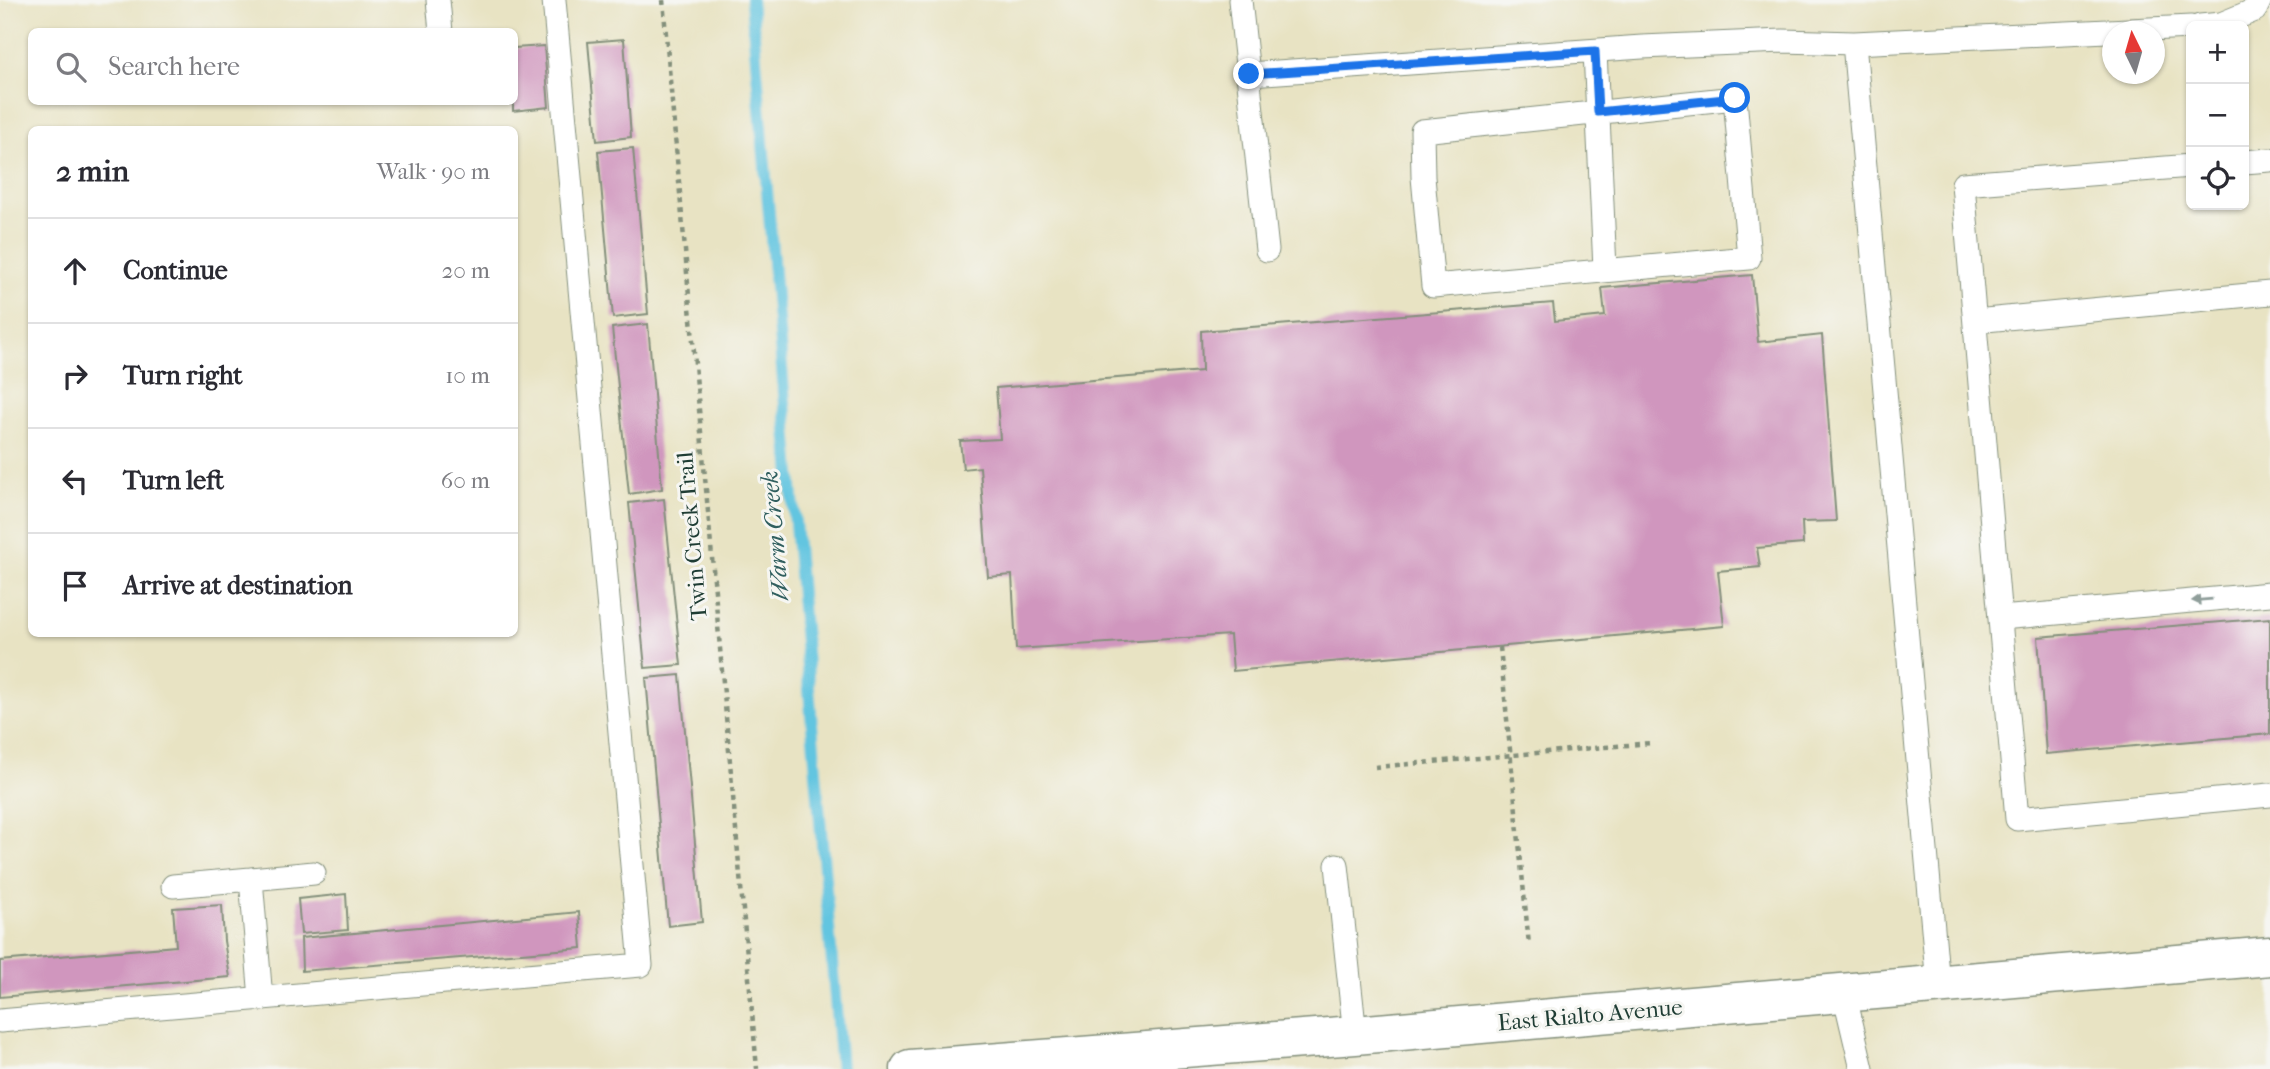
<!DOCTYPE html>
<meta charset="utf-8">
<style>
:root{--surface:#fff;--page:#f7f7f7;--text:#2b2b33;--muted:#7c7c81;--line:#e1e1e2}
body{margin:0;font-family:"IM FELL French Canon",serif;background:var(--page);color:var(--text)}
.controls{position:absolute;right:21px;top:21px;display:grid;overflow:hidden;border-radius:10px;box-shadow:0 2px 5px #0004}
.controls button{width:63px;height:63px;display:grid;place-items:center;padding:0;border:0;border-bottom:2px solid var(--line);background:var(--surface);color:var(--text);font:35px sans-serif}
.compass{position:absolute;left:2102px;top:21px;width:63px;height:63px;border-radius:50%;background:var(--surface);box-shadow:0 2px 5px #0004;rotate:355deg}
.stop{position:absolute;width:21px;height:21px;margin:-16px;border:5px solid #1a73e8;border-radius:50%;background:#fff}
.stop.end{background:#1a73e8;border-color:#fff;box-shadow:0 2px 7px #0008}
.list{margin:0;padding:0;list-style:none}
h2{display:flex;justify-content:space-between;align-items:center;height:91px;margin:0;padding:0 28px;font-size:30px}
h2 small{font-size:23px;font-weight:400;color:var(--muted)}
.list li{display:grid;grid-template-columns:46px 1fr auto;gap:21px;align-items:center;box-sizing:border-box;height:105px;padding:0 28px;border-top:2px solid var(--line)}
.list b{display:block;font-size:26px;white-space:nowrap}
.list em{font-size:23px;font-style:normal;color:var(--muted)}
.icon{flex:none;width:38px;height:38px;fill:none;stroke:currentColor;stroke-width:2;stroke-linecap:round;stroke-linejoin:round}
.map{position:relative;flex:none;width:2270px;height:1069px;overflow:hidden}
.search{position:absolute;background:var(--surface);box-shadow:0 2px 5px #0004;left:28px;top:28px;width:490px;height:77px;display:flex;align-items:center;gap:18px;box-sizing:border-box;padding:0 24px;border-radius:10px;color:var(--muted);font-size:26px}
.panel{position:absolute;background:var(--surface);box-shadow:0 2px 5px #0004;left:28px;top:126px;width:490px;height:511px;border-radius:10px}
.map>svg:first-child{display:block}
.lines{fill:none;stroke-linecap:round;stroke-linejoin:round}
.stream{stroke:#62c5e0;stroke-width:12}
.building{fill:#d096be}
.lane-casing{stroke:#84907c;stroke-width:25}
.secondary-casing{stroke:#84907c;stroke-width:41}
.path{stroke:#84907c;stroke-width:4.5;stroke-dasharray:5 5;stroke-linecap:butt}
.lane{stroke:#fff;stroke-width:23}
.secondary{stroke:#fff;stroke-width:38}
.oneway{fill:#8f9e9a}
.route{stroke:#1a73e8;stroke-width:9}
.labels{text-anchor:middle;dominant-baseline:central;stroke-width:6;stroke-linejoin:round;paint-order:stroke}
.street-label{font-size:23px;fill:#1f3d34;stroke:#f6f6f2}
.water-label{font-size:24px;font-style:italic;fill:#305f5f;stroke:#f6f6f2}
</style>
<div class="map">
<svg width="2270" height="1069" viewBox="0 0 2270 1069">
<rect width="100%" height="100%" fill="#f6f6f2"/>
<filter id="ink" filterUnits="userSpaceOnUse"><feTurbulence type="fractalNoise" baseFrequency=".0143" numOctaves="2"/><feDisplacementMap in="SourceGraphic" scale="14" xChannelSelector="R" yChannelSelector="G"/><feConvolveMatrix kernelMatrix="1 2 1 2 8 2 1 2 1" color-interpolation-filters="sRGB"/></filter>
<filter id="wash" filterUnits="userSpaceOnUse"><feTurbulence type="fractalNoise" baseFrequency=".00686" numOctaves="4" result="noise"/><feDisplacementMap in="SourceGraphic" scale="28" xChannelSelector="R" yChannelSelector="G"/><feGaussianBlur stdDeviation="1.57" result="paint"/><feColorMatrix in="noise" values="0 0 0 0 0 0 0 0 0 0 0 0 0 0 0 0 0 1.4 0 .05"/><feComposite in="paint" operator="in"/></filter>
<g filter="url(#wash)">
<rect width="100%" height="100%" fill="#e8e3c3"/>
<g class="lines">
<path class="stream" d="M751,0L841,1069"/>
</g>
<g id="blocks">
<path class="building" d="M624,39L631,137L597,141L588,42Z
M544,46L549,107L513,111L514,48Z
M633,148L648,314L613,318L598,151Z
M1752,275L1758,342L1822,335L1836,521L1802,522L1803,544L1757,548L1760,567L1718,571L1724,626L1233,671L1230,635L1016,649L1012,575L988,577L980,467L963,469L960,441L1000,439L996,388L1202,371L1201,331L1553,303L1555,321L1605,316L1602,288Z
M648,324L662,489L629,494L612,328Z
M664,499L681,665L645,668L629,503Z
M2270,618V734L2046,754L2038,637Z
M680,675L702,922L668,926L646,678Z
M346,894L348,930L301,934L298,899Z
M222,905L224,941L230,977L0,997V961L176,946L173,908Z
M579,912L582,948L302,971L301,938Z"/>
</g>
</g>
<g filter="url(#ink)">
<use href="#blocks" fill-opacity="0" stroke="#84907c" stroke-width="2"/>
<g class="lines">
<g class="lane-casing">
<path id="lane" d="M438,0L441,32
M1240,0L1267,250
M2200,26L2221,24L2255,10L2260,0
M1854,43L1938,985
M1595,51L1605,269
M1249,74L1642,47L1783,41L1854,43L2191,27
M1735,98L1749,258L1433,286L1423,177L1422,131Z
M2244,162L2270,160
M2191,166L1963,184L2017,819L2270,795
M1975,321L2270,293
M2001,618L2270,594
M1337,865L1355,1035
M251,879L314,873
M173,886L251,879L261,999
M1844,993L1862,1069
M0,1021L641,965L554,0"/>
</g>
<g class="secondary-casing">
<path id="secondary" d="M910,1069L1355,1035L2270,956"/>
</g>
<path class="path" d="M663,0L757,1069
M1500,647L1529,945
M1375,767L1651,743"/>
<use href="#lane" class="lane"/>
<use href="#secondary" class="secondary"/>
</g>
<defs><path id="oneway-solid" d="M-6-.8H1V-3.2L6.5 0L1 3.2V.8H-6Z" transform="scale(1.75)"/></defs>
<use class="oneway" href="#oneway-solid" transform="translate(2202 600) rotate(175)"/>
</g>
<g class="lines" filter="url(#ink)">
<path class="route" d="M1249,74L1595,51L1598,112L1735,98"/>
</g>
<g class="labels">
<g class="street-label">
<text transform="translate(692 536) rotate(-95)">Twin Creek Trail</text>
<text transform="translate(1590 1015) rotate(-5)">East Rialto Avenue</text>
</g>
<g class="water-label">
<text transform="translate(775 536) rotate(-95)">Warm Creek</text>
</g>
</g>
</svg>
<div class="controls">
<button>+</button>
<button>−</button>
<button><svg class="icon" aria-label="locate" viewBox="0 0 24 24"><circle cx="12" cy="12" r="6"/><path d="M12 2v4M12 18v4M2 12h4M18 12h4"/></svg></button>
</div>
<svg class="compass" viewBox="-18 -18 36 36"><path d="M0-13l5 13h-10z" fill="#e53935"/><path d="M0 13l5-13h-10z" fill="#7c7c81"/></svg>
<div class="stop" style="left:1735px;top:98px"></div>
<div class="stop end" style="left:1249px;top:74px"></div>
<div class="search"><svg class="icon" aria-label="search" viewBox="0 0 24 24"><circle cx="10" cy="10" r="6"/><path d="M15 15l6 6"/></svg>Search here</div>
<section class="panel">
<h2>2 min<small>Walk · 90 m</small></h2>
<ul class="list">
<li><svg class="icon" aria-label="ahead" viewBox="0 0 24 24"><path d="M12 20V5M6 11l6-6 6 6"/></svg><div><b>Continue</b></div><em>20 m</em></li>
<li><svg class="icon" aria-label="right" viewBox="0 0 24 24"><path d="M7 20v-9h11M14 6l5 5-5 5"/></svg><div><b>Turn right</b></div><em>10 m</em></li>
<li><svg class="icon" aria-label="left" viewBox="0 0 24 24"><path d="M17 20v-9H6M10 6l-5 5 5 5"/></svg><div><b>Turn left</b></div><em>60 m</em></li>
<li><svg class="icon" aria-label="arrive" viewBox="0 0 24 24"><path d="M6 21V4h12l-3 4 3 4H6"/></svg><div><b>Arrive at destination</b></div></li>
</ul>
</section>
</div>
